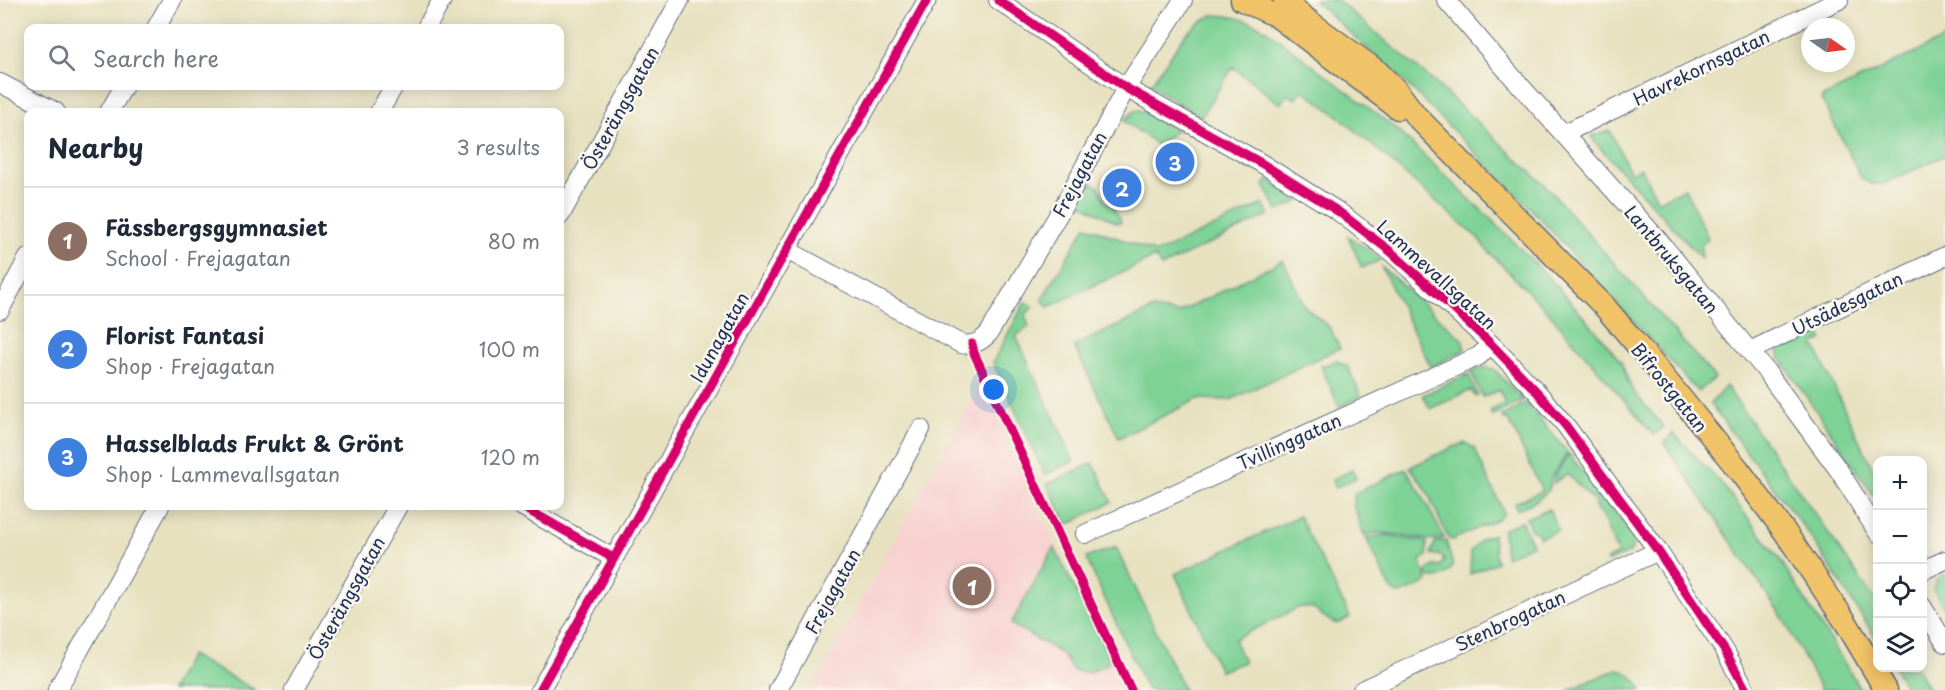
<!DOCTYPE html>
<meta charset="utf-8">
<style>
:root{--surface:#fff;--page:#f2f2f3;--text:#1f2937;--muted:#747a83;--line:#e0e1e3;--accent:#0b8043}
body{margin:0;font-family:"Playpen Sans",sans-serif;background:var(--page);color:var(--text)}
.controls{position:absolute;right:18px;bottom:18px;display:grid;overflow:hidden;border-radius:12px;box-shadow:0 3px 15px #0003}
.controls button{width:54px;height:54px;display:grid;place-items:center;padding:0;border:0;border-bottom:2px solid var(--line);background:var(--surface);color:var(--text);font:30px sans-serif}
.compass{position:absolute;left:1801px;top:18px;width:54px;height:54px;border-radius:50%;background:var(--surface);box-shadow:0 3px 15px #0003;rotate:104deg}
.you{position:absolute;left:994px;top:390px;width:21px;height:21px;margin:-15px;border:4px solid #fff;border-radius:50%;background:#1a73e8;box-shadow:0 0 0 9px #1a73e833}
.badge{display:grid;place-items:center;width:39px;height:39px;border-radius:50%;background:var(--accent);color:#fff;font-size:20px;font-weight:700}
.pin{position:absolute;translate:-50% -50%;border:3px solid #fff;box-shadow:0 2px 6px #0006}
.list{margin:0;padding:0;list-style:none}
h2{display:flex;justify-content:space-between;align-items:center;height:78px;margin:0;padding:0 24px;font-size:26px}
h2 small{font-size:20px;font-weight:400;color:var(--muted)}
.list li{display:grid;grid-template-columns:39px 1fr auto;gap:18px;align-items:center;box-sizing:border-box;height:108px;padding:0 24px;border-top:2px solid var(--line)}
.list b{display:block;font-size:22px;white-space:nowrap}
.list p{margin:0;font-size:20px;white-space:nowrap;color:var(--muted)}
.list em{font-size:20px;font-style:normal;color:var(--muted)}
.icon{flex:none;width:33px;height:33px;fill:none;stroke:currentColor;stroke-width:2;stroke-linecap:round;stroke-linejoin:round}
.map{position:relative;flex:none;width:1945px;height:690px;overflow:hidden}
.search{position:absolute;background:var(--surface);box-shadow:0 3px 15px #0003;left:24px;top:24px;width:540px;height:66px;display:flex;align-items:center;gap:15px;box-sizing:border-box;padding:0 21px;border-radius:12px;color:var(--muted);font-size:22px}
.panel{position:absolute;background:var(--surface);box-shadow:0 3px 15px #0003;left:24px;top:108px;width:540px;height:402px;border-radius:12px}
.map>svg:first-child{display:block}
.built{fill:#f7d0cf}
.green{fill:#7ed295;stroke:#4c807a;stroke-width:1.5}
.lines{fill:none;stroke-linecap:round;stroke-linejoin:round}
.minor-casing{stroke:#626d80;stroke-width:20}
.major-casing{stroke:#626d80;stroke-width:25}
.minor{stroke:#fff;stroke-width:18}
.major{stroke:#f1c369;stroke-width:22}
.cycleway-casing{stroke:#fbf7ec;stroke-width:13}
.cycleway{stroke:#d6006c;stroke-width:9}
.labels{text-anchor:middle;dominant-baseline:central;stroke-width:5;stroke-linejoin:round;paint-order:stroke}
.street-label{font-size:18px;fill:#1b2f5e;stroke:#fbf7ec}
</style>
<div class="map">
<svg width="1945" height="690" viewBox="0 0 1945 690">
<rect width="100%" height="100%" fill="#fbf7ec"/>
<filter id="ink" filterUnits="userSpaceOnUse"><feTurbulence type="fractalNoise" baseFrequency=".0167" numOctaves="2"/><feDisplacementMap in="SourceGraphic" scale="12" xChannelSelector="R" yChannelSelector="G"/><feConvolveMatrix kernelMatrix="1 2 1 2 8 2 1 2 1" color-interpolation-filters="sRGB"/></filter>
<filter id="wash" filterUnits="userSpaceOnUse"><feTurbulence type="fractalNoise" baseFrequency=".008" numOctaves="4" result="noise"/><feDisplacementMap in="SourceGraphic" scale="24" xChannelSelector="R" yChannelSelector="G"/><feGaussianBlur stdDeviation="1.35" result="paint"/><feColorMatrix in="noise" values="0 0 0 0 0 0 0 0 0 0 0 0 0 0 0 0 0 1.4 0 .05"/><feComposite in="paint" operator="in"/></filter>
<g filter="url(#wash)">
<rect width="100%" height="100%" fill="#e7e1bf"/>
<path class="built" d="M981,383L1122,690H812L926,482Z"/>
<path class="green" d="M1314,0H1337L1434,82L1546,186L1715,378L1698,392L1537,215L1411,88Z
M1213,15C1232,15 1246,19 1262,27L1394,127L1497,225L1556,285L1597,332L1621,362L1632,390L1664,427L1654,435L1550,314L1485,248L1479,239L1341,118L1303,90L1295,99L1287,94L1280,104L1233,67L1201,117L1150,85L1185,35L1197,24Z
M1945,38V155L1884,184H1871L1862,179L1821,98Z
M1138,110L1143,111L1177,130L1158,145L1124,121L1134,111Z
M1610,131L1631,173L1641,168L1658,201L1685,188L1708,238L1701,245V258L1594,141L1592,136Z
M1268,180L1300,201L1278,211L1264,185Z
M1092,183L1099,187L1106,203H1111L1121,222L1117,223L1078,202Z
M1263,204L1269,215L1161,267L1155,257L1048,307L1042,299L1086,226L1157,253Z
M1348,236L1382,259L1362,268Z
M1283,260L1305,307L1329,327L1340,348L1230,400L1198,399L1119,438L1074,346L1153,309L1178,313Z
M1381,266L1462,339L1465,350L1431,367Z
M1025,302L1034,307L1025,315L1029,327L1016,336L1074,461L1045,475L993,362Z
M1810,329L1816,331L1823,339L1814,344L1877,478V500L1780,358L1778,350L1784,343Z
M1337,361L1348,367L1361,396L1339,407L1321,366Z
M1482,367L1494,369L1523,400L1492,416L1490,411L1505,403L1499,390L1483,397L1471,372Z
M1468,374L1478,395L1475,396L1471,390L1430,409L1423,395Z
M1726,386L1877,603V640L1809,534L1710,404Z
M1526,403L1568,453L1552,476L1549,490L1537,500L1517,510L1515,503L1542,491L1513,429L1507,419H1504L1502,416Z
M1673,433L1720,482L1779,558L1861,690H1821L1783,618L1664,443Z
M1465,443L1474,448L1504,513L1498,519L1452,540L1448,538L1426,489L1410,467L1451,448Z
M1569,454L1634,538L1631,552L1607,562L1606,560L1618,554L1602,516L1595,507V502L1567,474L1554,483L1555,475Z
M1093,463L1112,502L1067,525L1047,484Z
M1406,469L1421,493L1444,538C1423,545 1391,527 1364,535L1353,504L1355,493Z
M1352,470L1356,478L1335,488L1332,480Z
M1549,509L1558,530L1540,538L1537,532L1531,530L1526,518Z
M1299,516L1350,617L1340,623H1333L1312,608L1300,607L1234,639L1244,662L1220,671L1175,574Z
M1521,521L1532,545L1506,557C1502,548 1506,539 1502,530Z
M1493,534L1495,555L1497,562L1470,574L1471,551L1481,539Z
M1386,535L1427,542V556L1420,561L1428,582L1403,593L1398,594L1391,589L1366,538Z
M1446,541L1453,566C1448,574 1434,583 1427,575V571L1434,566H1440L1444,561L1442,556L1431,554L1435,542Z
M1054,547L1111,662L1088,673L1073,670L1061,653L1011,624Z
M1116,547L1184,690H1147L1086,558Z
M1945,574V610L1933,589L1936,580Z
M190,655L255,690H171Z
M1894,668H1917L1929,690H1908Z
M1617,669C1630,672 1635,679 1642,690H1569Z"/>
</g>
<g filter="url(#ink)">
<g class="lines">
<g class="minor-casing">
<path id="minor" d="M998,0L1126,88L1261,163L1339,212L1390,251L1429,286L1491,344L1538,393L1566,426L1658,551L1725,651L1746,690
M1446,0L1501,64L1660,242L1766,371L1840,472L1878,533
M156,28L172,0
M426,28L442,0
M0,83L56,112
M109,112L124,86
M379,112L394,86
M1563,134L1839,0
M560,216L680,0
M787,250L961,344C973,346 981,342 989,333L1064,205L1126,88L1183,0
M0,310L28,258
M1750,351L1945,256
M521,506L613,558
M1085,534L1479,356L1491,344
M1922,571L1945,560
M1922,606L1945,643
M57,690L160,506
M294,690L398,506
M540,690L927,0
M778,690L921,429
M1362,690L1658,551"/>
</g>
<g class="major-casing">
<path id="major" d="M1242,0L1277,16L1398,108
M1285,0L1289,6L1311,23L1378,72L1397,91L1416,116L1604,306L1649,359L1738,469L1785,532L1845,621L1886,690"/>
</g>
<use href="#minor" class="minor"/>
<use href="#major" class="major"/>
<g class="cycleway-casing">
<path id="cycleway" d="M998,0L1126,88L1261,163L1339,212L1390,251L1429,286L1491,344L1538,393L1566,426L1658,551L1725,651L1746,690
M972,344L974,353L1131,690
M521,506L613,558
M540,690L927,0"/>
</g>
<use href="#cycleway" class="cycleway"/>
</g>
</g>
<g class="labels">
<g class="street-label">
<text transform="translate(1701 67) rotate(-26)">Havrekornsgatan</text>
<text transform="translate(620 108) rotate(-61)">Österängsgatan</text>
<text transform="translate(1079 174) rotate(-62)">Frejagatan</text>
<text transform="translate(1672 259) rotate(50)">Lantbruksgatan</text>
<text transform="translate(1437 274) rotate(42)">Lammevallsgatan</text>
<text transform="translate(1847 303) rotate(-26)">Utsädesgatan</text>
<text transform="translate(719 337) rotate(-61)">Idunagatan</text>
<text transform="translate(1670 387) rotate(51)">Bifrostgatan</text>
<text transform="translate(1289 441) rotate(-24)">Tvillinggatan</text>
<text transform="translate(832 591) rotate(-61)">Frejagatan</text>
<text transform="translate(346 598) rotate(-61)">Österängsgatan</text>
<text transform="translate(1510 620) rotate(-25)">Stenbrogatan</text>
</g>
</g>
</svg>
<div class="controls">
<button>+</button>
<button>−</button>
<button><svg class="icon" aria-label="locate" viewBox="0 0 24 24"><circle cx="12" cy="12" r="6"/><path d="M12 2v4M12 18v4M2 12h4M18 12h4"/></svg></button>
<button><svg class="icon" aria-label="layers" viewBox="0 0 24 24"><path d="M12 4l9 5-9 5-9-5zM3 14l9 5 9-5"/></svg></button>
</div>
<svg class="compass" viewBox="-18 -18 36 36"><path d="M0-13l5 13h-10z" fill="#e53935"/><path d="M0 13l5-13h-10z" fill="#747a83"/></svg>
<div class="you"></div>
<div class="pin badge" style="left:972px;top:586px;background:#8d6e63">1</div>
<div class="pin badge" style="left:1122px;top:188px;background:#3f7fe0">2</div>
<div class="pin badge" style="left:1175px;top:162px;background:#3f7fe0">3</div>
<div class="search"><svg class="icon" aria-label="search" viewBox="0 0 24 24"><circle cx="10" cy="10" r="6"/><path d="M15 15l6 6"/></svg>Search here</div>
<section class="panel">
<h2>Nearby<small>3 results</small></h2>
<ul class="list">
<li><span class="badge" style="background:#8d6e63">1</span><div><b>Fässbergsgymnasiet</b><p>School · Frejagatan</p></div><em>80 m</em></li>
<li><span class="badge" style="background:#3f7fe0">2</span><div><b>Florist Fantasi</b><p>Shop · Frejagatan</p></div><em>100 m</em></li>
<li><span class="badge" style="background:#3f7fe0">3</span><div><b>Hasselblads Frukt &amp; Grönt</b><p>Shop · Lammevallsgatan</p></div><em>120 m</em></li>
</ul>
</section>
</div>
